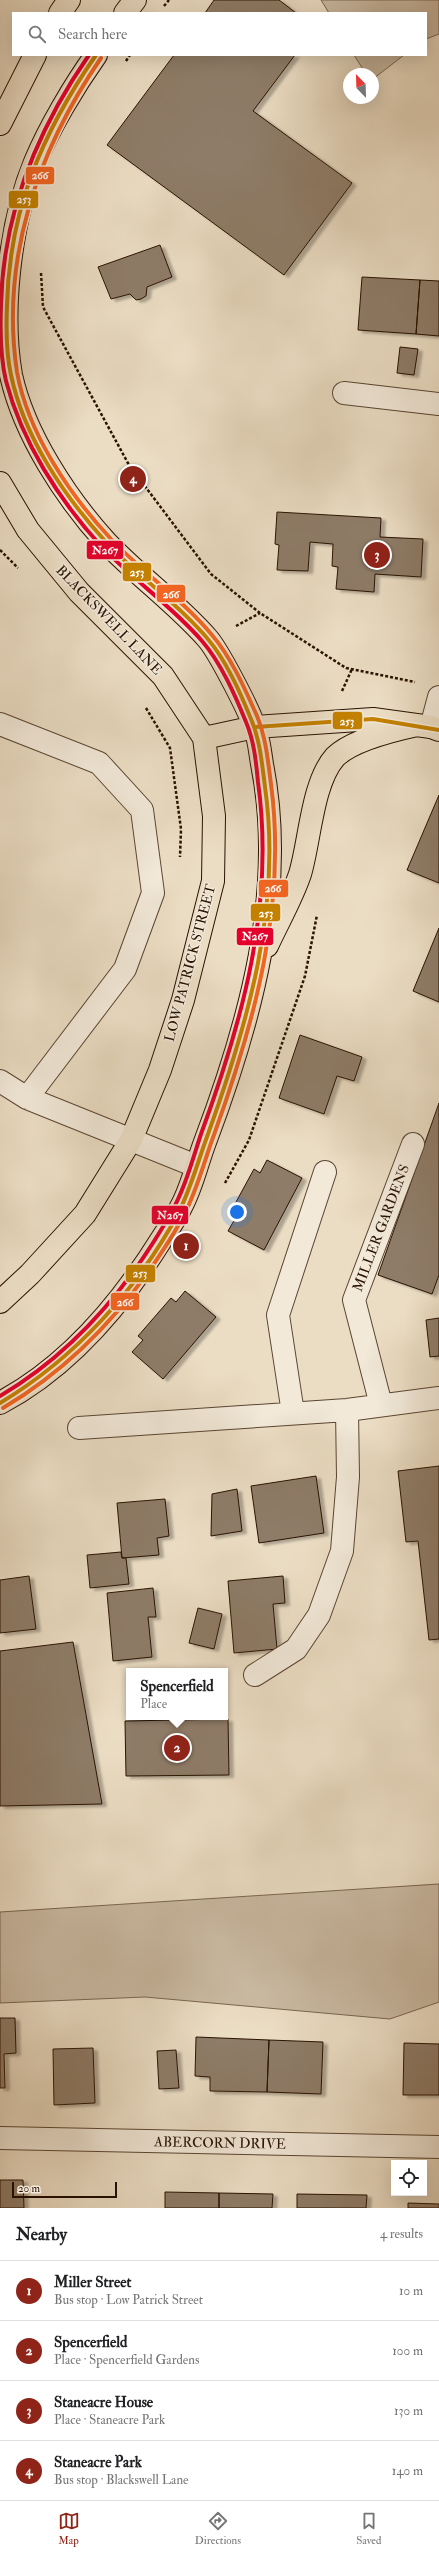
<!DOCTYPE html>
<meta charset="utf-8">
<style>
:root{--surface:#fff;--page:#f2f2f2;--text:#202124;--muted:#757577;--line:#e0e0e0;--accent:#8f2418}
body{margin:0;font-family:"IM FELL Double Pica",serif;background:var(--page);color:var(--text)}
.controls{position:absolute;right:12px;bottom:12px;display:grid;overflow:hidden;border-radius:0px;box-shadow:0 4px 16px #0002}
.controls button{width:36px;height:36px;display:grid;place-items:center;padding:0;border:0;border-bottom:1px solid var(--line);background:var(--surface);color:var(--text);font:20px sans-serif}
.compass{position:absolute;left:343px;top:68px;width:36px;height:36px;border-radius:50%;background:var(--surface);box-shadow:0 4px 16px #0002;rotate:337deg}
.scale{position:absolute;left:12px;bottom:10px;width:105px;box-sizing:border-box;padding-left:4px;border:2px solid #291202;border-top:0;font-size:11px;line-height:14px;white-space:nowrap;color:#291202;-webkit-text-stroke:3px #f2e9d9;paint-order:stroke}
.you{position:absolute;left:237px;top:1212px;width:14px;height:14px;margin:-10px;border:3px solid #fff;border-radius:50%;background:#1a73e8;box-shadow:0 0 0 6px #1a73e833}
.badge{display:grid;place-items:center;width:26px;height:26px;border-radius:50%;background:var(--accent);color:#fff;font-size:13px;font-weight:700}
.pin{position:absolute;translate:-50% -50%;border:2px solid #fff;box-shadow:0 1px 4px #0006}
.popup{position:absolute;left:126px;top:1668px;width:102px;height:52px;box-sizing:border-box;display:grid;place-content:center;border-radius:0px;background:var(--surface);filter:drop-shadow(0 1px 3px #0005);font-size:13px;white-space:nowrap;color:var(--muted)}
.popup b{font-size:15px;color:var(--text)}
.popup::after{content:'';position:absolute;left:50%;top:100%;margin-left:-8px;border:8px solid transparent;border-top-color:var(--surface)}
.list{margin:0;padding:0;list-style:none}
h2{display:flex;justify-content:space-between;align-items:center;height:52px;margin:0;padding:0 16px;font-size:17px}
h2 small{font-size:13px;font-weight:400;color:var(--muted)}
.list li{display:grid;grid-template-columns:26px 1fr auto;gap:12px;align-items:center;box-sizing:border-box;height:60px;padding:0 16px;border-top:1px solid var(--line)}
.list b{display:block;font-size:15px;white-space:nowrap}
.list p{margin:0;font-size:13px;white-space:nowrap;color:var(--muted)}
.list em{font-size:13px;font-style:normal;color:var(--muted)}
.icon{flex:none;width:22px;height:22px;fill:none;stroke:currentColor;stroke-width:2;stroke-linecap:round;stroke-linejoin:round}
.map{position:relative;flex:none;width:439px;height:2208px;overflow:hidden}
.search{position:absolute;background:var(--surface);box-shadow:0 4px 16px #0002;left:12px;right:12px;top:12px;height:44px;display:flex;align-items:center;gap:10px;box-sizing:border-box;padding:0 14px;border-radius:0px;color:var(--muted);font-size:15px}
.sheet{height:292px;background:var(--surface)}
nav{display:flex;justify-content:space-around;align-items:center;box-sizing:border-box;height:56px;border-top:1px solid var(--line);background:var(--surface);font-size:11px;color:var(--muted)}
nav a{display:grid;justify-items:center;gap:2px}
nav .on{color:var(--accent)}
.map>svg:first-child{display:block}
.green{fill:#cabaa3;stroke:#7a6652}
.building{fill:#8e7c67;stroke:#291202;filter:url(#shadow)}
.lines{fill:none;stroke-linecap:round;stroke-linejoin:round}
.minor-casing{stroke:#5a4532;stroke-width:24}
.major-casing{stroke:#291202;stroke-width:24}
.path{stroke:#291202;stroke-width:2.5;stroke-dasharray:3 2;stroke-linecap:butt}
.minor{stroke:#f2e9d9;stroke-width:22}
.major{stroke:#ebddc4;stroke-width:22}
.bus-1-casing{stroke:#f2e9d9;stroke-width:7}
.bus-2-casing{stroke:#f2e9d9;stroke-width:7}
.bus-3-casing{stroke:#f2e9d9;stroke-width:7}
.bus-1{stroke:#c48100;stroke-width:4}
.bus-2{stroke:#f26522;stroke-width:4}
.bus-3{stroke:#e4002b;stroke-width:4}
.labels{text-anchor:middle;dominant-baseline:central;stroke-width:3;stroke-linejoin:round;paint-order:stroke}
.street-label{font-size:14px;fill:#291202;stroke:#f2e9d9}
.line-badge{stroke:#f2e9d9;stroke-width:1.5}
.badge-label{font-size:11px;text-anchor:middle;font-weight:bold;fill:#fff}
</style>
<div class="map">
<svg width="439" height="2208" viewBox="0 0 439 2208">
<defs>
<filter id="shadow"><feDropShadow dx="4.5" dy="2.5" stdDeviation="1" flood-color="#0004"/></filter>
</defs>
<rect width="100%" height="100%" fill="#ebddc4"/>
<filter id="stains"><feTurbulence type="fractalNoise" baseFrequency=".005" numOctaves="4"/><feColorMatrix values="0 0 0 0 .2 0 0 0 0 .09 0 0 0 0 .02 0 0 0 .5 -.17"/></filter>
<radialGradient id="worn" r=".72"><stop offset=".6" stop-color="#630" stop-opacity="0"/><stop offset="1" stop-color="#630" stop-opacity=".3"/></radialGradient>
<path class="green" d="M321,0H439V34L426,39V13H329Z
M354,55H404L373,79V74H366Z
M439,1884V2002L390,2019L145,1997L0,2003V1912Z"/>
<path class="building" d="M214,0H279L296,13H205Z
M174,55H295L253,111L352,183L284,275L107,145Z
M160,245L172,277L147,287L146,296L141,299L136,300L130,294L111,299L98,267Z
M362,277L420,280L416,334L358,330Z
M420,280L439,281V336L416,334Z
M400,347L418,349L414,375L397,373Z
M277,512L381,518L380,537L423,539L421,577L375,574L374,592L336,589L338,567L332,566L333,544L310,542L308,571L277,570L279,545L275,544Z
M439,795V883L407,870Z
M439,928V1002L413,991Z
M300,1035L362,1057L354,1081L337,1076L324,1114L279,1098Z
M439,1103V1275L432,1294L378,1275Z
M267,1160L302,1178L264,1250L228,1231L236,1217L230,1213L254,1169L260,1173Z
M185,1291L216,1317L163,1379L132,1352L143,1340L138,1336L171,1298L176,1302Z
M439,1318V1356L430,1357L426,1320Z
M439,1466V1639L429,1640L418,1541L406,1542L398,1471Z
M316,1476L324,1533L259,1543L251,1486Z
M237,1489L242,1531L211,1536L212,1494Z
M165,1499L169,1536L157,1538L159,1555L122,1558L117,1503Z
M121,1552L122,1558H126L129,1584L90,1588L87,1555Z
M29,1576L36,1629L0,1633V1580Z
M283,1576L285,1603L273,1604L277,1649L234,1653L228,1581Z
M153,1588L156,1617H148L152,1657L113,1661L107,1593Z
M198,1608L222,1614L214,1649L189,1643Z
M73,1642L102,1804L0,1806V1651Z
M228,1719L229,1775L126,1776L125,1721Z
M0,2018H15L16,2053L4,2054L5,2088H0Z
M196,2037L269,2040L267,2092L210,2091V2077L195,2076Z
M269,2040L323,2042L321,2094L267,2092Z
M404,2043L439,2044V2095H403Z
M93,2048L95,2103L54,2105L53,2049Z
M176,2050L179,2088L159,2089L157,2051Z
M0,2180H23L24,2208H0Z
M165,2192L219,2193V2208H165Z
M219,2193L273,2194L272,2208H219Z
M297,2194L367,2195L366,2208H297Z
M408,2203L439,2204V2208H408Z"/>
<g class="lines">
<g class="minor-casing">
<path id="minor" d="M344,393L439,404
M0,724L99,763L142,810L153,893L125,969L27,1098
M431,727L439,697
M0,1081L27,1098L196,1166
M381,1405L354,1300L413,1144
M293,1413L278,1315L325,1172
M79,1428L347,1410L439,1398
M255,1675L296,1649L319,1615L342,1551L348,1477L347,1410
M0,2138L439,2147"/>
</g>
<g class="major-casing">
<path id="major" d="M60,13L69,0
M125,13L135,0
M0,124L35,55
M0,483L28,530L79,592L163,676L204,738L214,816L213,881L183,1000L160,1070L131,1140L85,1214L30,1274L0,1302
M204,738L255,727L373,719L431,727L439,730
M267,946C278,922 292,898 300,874C310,841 312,783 335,757C352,740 394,730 417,725
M0,1403C68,1367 121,1304 161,1240C168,1229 176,1218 181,1207C192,1187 197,1163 205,1142C250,1023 287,891 262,764C260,752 259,738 254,726C249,710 218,650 207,638C176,603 138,576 106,542C66,498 24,434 11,375C0,312 10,222 35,162C49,128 74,86 96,55"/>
</g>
<path class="path" d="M164,6L169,0
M126,61L130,55
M41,273L43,307L129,465L211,574L260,613L346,668L415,682
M0,550L18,568
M236,626L260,613
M342,691L352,669
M146,708L170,748L181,829L180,857
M225,1183L249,1140L305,976L317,915"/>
<use href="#minor" class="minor"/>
<use href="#major" class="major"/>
<g class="bus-1-casing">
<path id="bus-1" d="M255,727L373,719L439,730
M0,1403C75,1358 136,1291 178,1214C191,1188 198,1161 208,1134C248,1023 282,906 265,787C262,764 260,740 251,719C240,692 226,660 207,638C177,602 137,576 106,542C64,496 24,437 11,375C6,353 6,329 7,306C9,210 42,133 96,55"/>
</g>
<g class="bus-2-casing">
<path id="bus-2" d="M3,1408C79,1363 138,1296 182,1219C197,1192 204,1161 215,1132C255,1021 287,904 271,784C268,761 266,738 257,716C245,689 231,657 212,635C182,599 143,573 111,539C69,494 28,433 17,372C0,259 38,150 101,58"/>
</g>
<g class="bus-3-casing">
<path id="bus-3" d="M0,1396C73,1353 129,1287 171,1213C185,1188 192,1161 201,1134C243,1020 275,904 258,782C256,761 254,741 246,722C235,695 221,663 202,641C172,606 133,580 101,546C59,500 22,442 6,381C0,356 0,330 1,305C3,212 37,130 89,55"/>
</g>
<use href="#bus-1" class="bus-1"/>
<use href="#bus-2" class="bus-2"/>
<use href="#bus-3" class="bus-3"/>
</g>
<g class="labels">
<g class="street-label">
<text transform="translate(109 620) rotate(46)">BLACKSWELL LANE</text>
<text transform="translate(190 963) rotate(-75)">LOW PATRICK STREET</text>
<text transform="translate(381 1228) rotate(-69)">MILLER GARDENS</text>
<text transform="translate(220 2143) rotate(1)">ABERCORN DRIVE</text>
</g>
</g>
<g class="line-badge">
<rect x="25" y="166" width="30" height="19" rx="4" fill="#f26522"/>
<rect x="8" y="190" width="31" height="19" rx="4" fill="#c48100"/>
<rect x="86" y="540" width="38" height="20" rx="4" fill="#e4002b"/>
<rect x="122" y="562" width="30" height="20" rx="4" fill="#c48100"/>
<rect x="156" y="584" width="30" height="19" rx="4" fill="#f26522"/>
<rect x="332" y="711" width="31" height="19" rx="4" fill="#c48100"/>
<rect x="258" y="879" width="31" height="19" rx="4" fill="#f26522"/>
<rect x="250" y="903" width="31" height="19" rx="4" fill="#c48100"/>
<rect x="236" y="927" width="38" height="19" rx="4" fill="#e4002b"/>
<rect x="151" y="1205" width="38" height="20" rx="4" fill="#e4002b"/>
<rect x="125" y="1264" width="31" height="19" rx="4" fill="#c48100"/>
<rect x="110" y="1292" width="30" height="19" rx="4" fill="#f26522"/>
</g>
<g class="badge-label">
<text x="40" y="179">266</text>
<text x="24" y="203">253</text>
<text x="105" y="554">N267</text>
<text x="137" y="576">253</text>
<text x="171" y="598">266</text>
<text x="347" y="725">253</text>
<text x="273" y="892">266</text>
<text x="266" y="917">253</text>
<text x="255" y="940">N267</text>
<text x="170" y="1219">N267</text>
<text x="140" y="1277">253</text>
<text x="125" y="1306">266</text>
</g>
<rect width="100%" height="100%" filter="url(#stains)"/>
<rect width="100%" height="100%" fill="url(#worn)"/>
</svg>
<div class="controls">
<button><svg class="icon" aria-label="locate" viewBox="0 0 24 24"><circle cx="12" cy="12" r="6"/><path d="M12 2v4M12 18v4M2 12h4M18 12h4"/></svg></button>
</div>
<svg class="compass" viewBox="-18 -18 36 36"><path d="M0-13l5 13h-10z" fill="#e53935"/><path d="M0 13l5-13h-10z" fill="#757577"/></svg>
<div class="scale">20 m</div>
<div class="you"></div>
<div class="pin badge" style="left:186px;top:1246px">1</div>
<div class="pin badge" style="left:177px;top:1748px">2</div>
<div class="popup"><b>Spencerfield</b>Place</div>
<div class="pin badge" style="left:377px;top:555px">3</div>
<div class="pin badge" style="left:133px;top:479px">4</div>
<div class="search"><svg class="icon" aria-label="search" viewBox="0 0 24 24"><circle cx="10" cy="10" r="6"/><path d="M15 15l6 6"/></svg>Search here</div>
</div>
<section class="sheet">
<h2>Nearby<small>4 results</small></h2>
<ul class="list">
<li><span class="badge">1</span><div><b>Miller Street</b><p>Bus stop · Low Patrick Street</p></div><em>10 m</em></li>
<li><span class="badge">2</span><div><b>Spencerfield</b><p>Place · Spencerfield Gardens</p></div><em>100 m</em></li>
<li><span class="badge">3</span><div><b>Staneacre House</b><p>Place · Staneacre Park</p></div><em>130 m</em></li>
<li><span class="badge">4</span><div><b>Staneacre Park</b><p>Bus stop · Blackswell Lane</p></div><em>140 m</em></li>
</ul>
</section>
<nav>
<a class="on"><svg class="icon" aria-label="map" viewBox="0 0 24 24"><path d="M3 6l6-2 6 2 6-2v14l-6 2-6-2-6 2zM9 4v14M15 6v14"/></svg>Map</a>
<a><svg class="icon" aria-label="directions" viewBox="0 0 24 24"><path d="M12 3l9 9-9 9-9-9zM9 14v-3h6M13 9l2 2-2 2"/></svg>Directions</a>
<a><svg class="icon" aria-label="saved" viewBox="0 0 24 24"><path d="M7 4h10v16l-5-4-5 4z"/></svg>Saved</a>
</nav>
